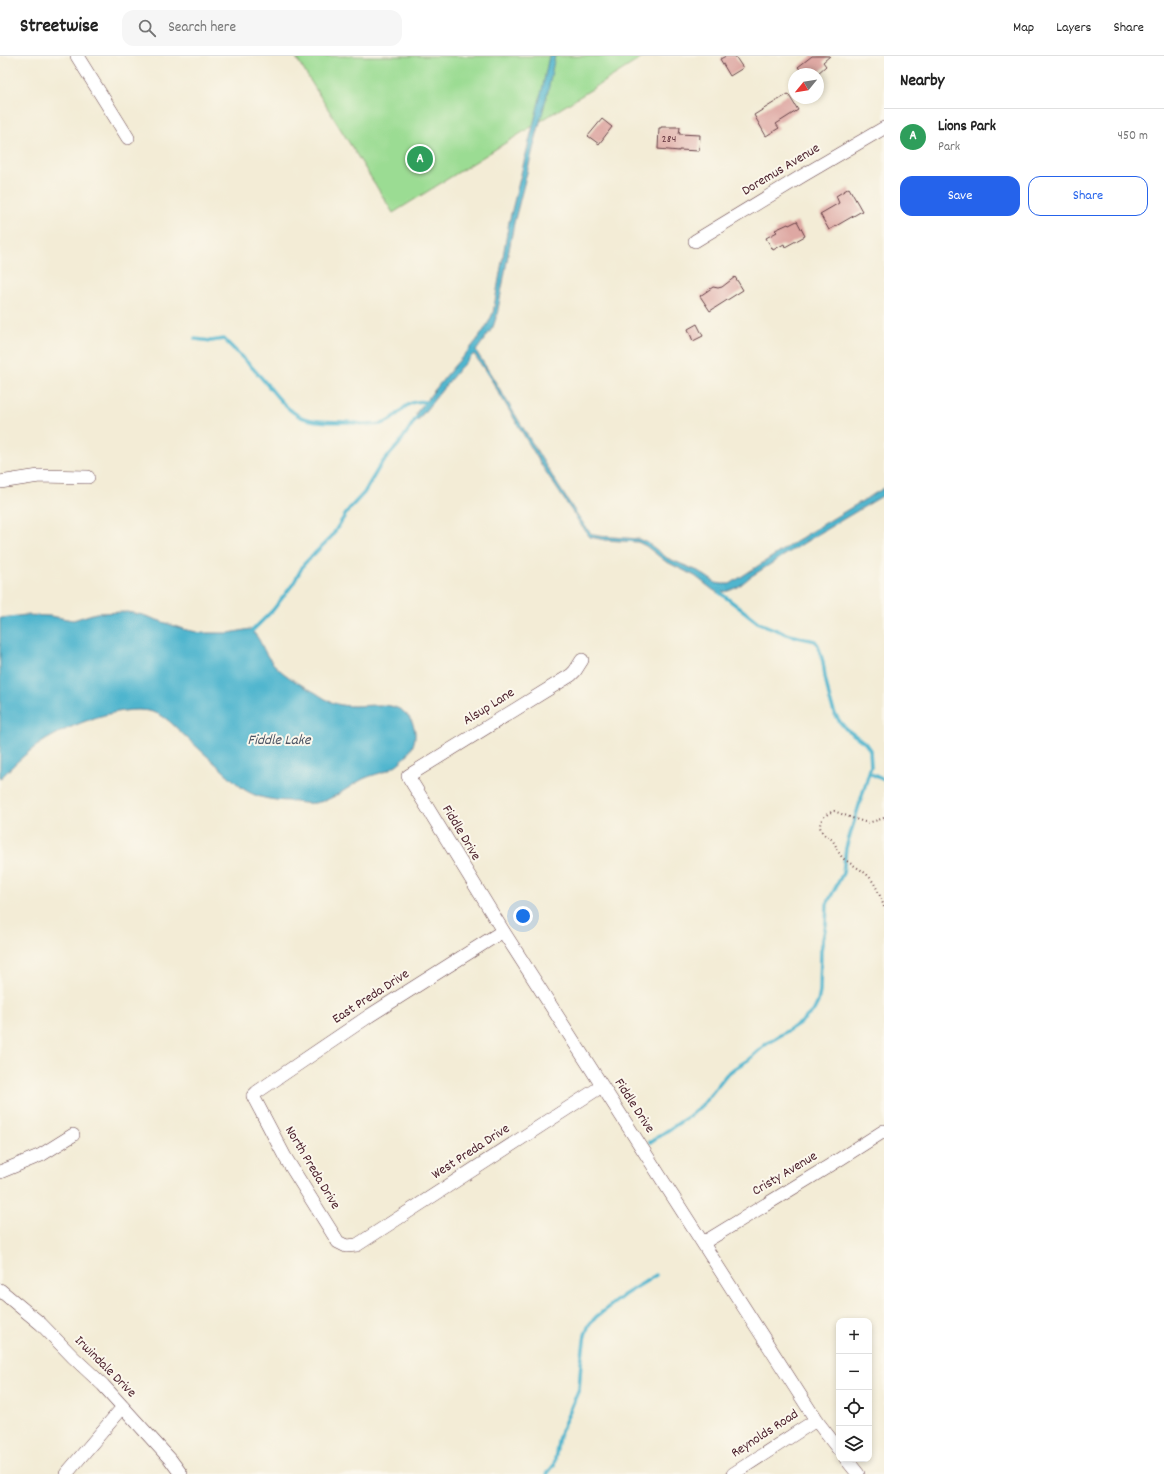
<!DOCTYPE html>
<meta charset="utf-8">
<style>
:root{--surface:#fff;--page:#f6f6f6;--text:#222;--muted:#767676;--line:#e0e0e0;--accent:#2563eb}
body{margin:0;font-family:Dekko,sans-serif;background:var(--page);color:var(--text)}
.controls{position:absolute;right:12px;bottom:12px;display:grid;overflow:hidden;border-radius:8px;box-shadow:0 2px 6px #0003}
.controls button{width:36px;height:36px;display:grid;place-items:center;padding:0;border:0;border-bottom:1px solid var(--line);background:var(--surface);color:var(--text);font:20px sans-serif}
.compass{position:absolute;left:788px;top:12px;width:36px;height:36px;border-radius:50%;background:var(--surface);box-shadow:0 2px 6px #0003;rotate:240deg}
.you{position:absolute;left:523px;top:860px;width:14px;height:14px;margin:-10px;border:3px solid #fff;border-radius:50%;background:#1a73e8;box-shadow:0 0 0 6px #1a73e833}
.badge{display:grid;place-items:center;width:26px;height:26px;border-radius:50%;background:var(--accent);color:#fff;font-size:13px;font-weight:700}
.pin{position:absolute;translate:-50% -50%;border:2px solid #fff;box-shadow:0 1px 4px #0006}
.list{margin:0;padding:0;list-style:none}
h2{display:flex;justify-content:space-between;align-items:center;height:52px;margin:0;padding:0 16px;font-size:17px}
h2 small{font-size:13px;font-weight:400;color:var(--muted)}
.list li{display:grid;grid-template-columns:26px 1fr auto;gap:12px;align-items:center;box-sizing:border-box;height:56px;padding:0 16px;border-top:1px solid var(--line)}
.list b{display:block;font-size:15px;white-space:nowrap}
.list p{margin:0;font-size:13px;white-space:nowrap;color:var(--muted)}
.list em{font-size:13px;font-style:normal;color:var(--muted)}
.actions{display:flex;gap:8px;padding:12px 16px}
.actions a{flex:1;padding:9px 0;border:1px solid var(--accent);border-radius:12px;text-align:center;font-size:14px;color:var(--accent)}
.actions .main{background:var(--accent);color:#fff}
.icon{flex:none;width:22px;height:22px;fill:none;stroke:currentColor;stroke-width:2;stroke-linecap:round;stroke-linejoin:round}
.map{position:relative;flex:none;width:884px;height:1418px;overflow:hidden}
header{display:flex;align-items:center;gap:24px;box-sizing:border-box;height:56px;padding:0 20px;background:var(--surface);border-bottom:1px solid var(--line)}
header strong{font-size:19px}
nav{display:flex;gap:22px;margin-inline-start:auto;font-size:14px}
.search{width:280px;height:36px;background:var(--page);display:flex;align-items:center;gap:10px;box-sizing:border-box;padding:0 14px;border-radius:12px;color:var(--muted);font-size:15px}
main{display:flex}
aside{flex:1;background:var(--surface)}
.map>svg:first-child{display:block}
.green{fill:#9bdc93;stroke:#727e5f}
.water{fill:#50b5ce;stroke:#4d6a7c}
.lines{fill:none;stroke-linecap:round;stroke-linejoin:round}
.stream{stroke:#50b5ce;stroke-width:3.5}
.building{fill:#dea8a3}
.street-casing{stroke:#633e45;stroke-width:14}
.path{stroke:#633e45;stroke-width:2;stroke-dasharray:1 3;stroke-linecap:butt}
.street{stroke:#fff;stroke-width:13}
.labels{text-anchor:middle;dominant-baseline:central;stroke-width:4;stroke-linejoin:round;paint-order:stroke}
.number-label{font-size:12px;fill:#6f4149}
.street-label{font-size:14px;fill:#4a1f2b;stroke:#fbf7ec}
.water-label{font-size:15px;font-style:italic;fill:#4c5464;stroke:#fbf7ec}
</style>
<header>
<strong>Streetwise</strong>
<div class="search"><svg class="icon" aria-label="search" viewBox="0 0 24 24"><circle cx="10" cy="10" r="6"/><path d="M15 15l6 6"/></svg>Search here</div>
<nav><a>Map</a><a>Layers</a><a>Share</a></nav>
</header>
<main>
<div class="map">
<svg width="884" height="1418" viewBox="0 0 884 1418">
<rect width="100%" height="100%" fill="#fbf7ec"/>
<filter id="ink" filterUnits="userSpaceOnUse"><feTurbulence type="fractalNoise" baseFrequency=".025" numOctaves="2"/><feDisplacementMap in="SourceGraphic" scale="8" xChannelSelector="R" yChannelSelector="G"/><feConvolveMatrix kernelMatrix="1 2 1 2 8 2 1 2 1" color-interpolation-filters="sRGB"/></filter>
<filter id="wash" filterUnits="userSpaceOnUse"><feTurbulence type="fractalNoise" baseFrequency=".012" numOctaves="4" result="noise"/><feDisplacementMap in="SourceGraphic" scale="16" xChannelSelector="R" yChannelSelector="G"/><feGaussianBlur stdDeviation="0.9" result="paint"/><feColorMatrix in="noise" values="0 0 0 0 0 0 0 0 0 0 0 0 0 0 0 0 0 1.4 0 .05"/><feComposite in="paint" operator="in"/></filter>
<g filter="url(#wash)">
<rect width="100%" height="100%" fill="#f3ecd6"/>
<path class="green" d="M295,0H645L393,157Z"/>
<path class="water" d="M549,0H555L548,35L514,167L497,259L493,271L476,295C514,354 547,416 587,473L592,478L598,480L639,483L648,487L667,502L698,515L716,527L722,528H730L812,475L884,432V439L815,480L750,521L738,531L728,535L718,537L713,534L695,520L665,505L646,490L638,486L605,484L590,481L581,469L542,410L492,325L474,298L459,313L417,365L416,357C429,341 442,325 455,309C470,293 484,278 493,257L509,166L542,34Z
M127,556L143,559L183,573L201,577H229L250,573C261,583 261,590 268,601C280,618 298,627 316,637C322,641 328,645 334,647C360,657 396,636 412,666C422,686 406,705 388,714C380,718 371,719 363,723C346,732 334,744 315,747C305,748 297,746 288,745C271,744 256,742 242,732C223,715 205,698 186,681C177,673 169,663 158,658C128,644 67,670 41,687C26,697 12,710 0,723V562L26,559L50,560L73,564L96,557Z"/>
<g class="lines">
<path class="stream" d="M195,283L211,285L224,283C235,295 247,305 258,318C272,333 282,351 301,361C314,367 333,365 347,366C357,367 370,370 381,368C400,364 402,342 425,346
M252,575L273,554L293,528L304,508L332,480L349,453L364,437L381,408L399,388L417,361
M869,717L884,724
M650,1086L691,1059L704,1047L726,1019L735,1012L748,1004L765,989L801,966L814,954L818,946L820,936L821,894L826,868L827,848L843,817L846,792L871,710L870,694L865,687L846,673L840,666L835,658L830,645L825,621L823,606L818,589L815,585L789,579L759,567L719,536
M547,1418L554,1409L559,1380L579,1333L581,1307L585,1279L589,1269L596,1261L624,1239L656,1219"/>
</g>
<g id="blocks">
<path class="building" d="M726,0H735L743,12L730,20L720,3Z
M812,0H830L823,6L826,10L817,18H804L798,11Z
M788,38L798,54L776,68L779,72L766,80L754,59Z
M602,63L612,71L599,88L588,80Z
M661,71H680L679,78L700,79L699,95L679,94V95L658,93L659,72H661Z
M849,132L862,155L829,174L820,158L839,147L836,140Z
M797,165L805,180L785,191L784,188L773,194L766,182L777,176L775,174L788,168L789,169Z
M735,221L743,234L710,255L700,240L713,231L718,232L722,231Z
M697,268L703,280L693,285L688,273Z"/>
</g>
</g>
<g filter="url(#ink)">
<use href="#blocks" fill-opacity="0" stroke="#633e45" stroke-width="1"/>
<g class="lines">
<g class="street-casing">
<path id="street" d="M77,0L128,82
M695,185L802,120L884,72
M0,426L39,420L88,421
M582,604L575,615L571,619L408,720L503,875L816,1364L839,1394
M503,875L369,960L257,1036L253,1040L285,1101L338,1186L346,1190L357,1189L602,1030
M0,1116L41,1099L73,1079
M703,1187L829,1110L884,1075
M0,1234L41,1268L73,1301L103,1329L170,1403L181,1418
M846,1403L858,1418
M66,1418L123,1351
M733,1418L816,1364"/>
</g>
<path class="path" d="M884,762L868,767L852,762L834,755C825,758 815,767 823,777C826,781 830,781 833,785C837,791 838,798 844,803C853,810 864,814 871,823C877,831 881,842 884,851"/>
<use href="#street" class="street"/>
</g>
</g>
<g class="labels">
<g class="number-label">
<text x="669" y="83">284</text>
</g>
<g class="street-label">
<text transform="translate(781 114) rotate(-31)">Doremus Avenue</text>
<text transform="translate(489 651) rotate(-32)">Alsup Lane</text>
<text transform="translate(461 777) rotate(59)">Fiddle Drive</text>
<text transform="translate(371 941) rotate(-33)">East Preda Drive</text>
<text transform="translate(634 1050) rotate(57)">Fiddle Drive</text>
<text transform="translate(471 1096) rotate(-33)">West Preda Drive</text>
<text transform="translate(312 1112) rotate(59)">North Preda Drive</text>
<text transform="translate(785 1118) rotate(-31)">Cristy Avenue</text>
<text transform="translate(105 1311) rotate(45)">Irwindale Drive</text>
<text transform="translate(765 1378) rotate(-33)">Reynolds Road</text>
</g>
<g class="water-label">
<text x="279" y="685">Fiddle Lake</text>
</g>
</g>
</svg>
<div class="controls">
<button>+</button>
<button>−</button>
<button><svg class="icon" aria-label="locate" viewBox="0 0 24 24"><circle cx="12" cy="12" r="6"/><path d="M12 2v4M12 18v4M2 12h4M18 12h4"/></svg></button>
<button><svg class="icon" aria-label="layers" viewBox="0 0 24 24"><path d="M12 4l9 5-9 5-9-5zM3 14l9 5 9-5"/></svg></button>
</div>
<svg class="compass" viewBox="-18 -18 36 36"><path d="M0-13l5 13h-10z" fill="#e53935"/><path d="M0 13l5-13h-10z" fill="#767676"/></svg>
<div class="you"></div>
<div class="pin badge" style="left:420px;top:103px;background:#2e9e5b">A</div>
</div>
<aside>
<h2>Nearby<small></small></h2>
<ul class="list">
<li><span class="badge" style="background:#2e9e5b">A</span><div><b>Lions Park</b><p>Park</p></div><em>450 m</em></li>
</ul>
<div class="actions"><a class="main">Save</a><a>Share</a></div>
</aside>
</main>
